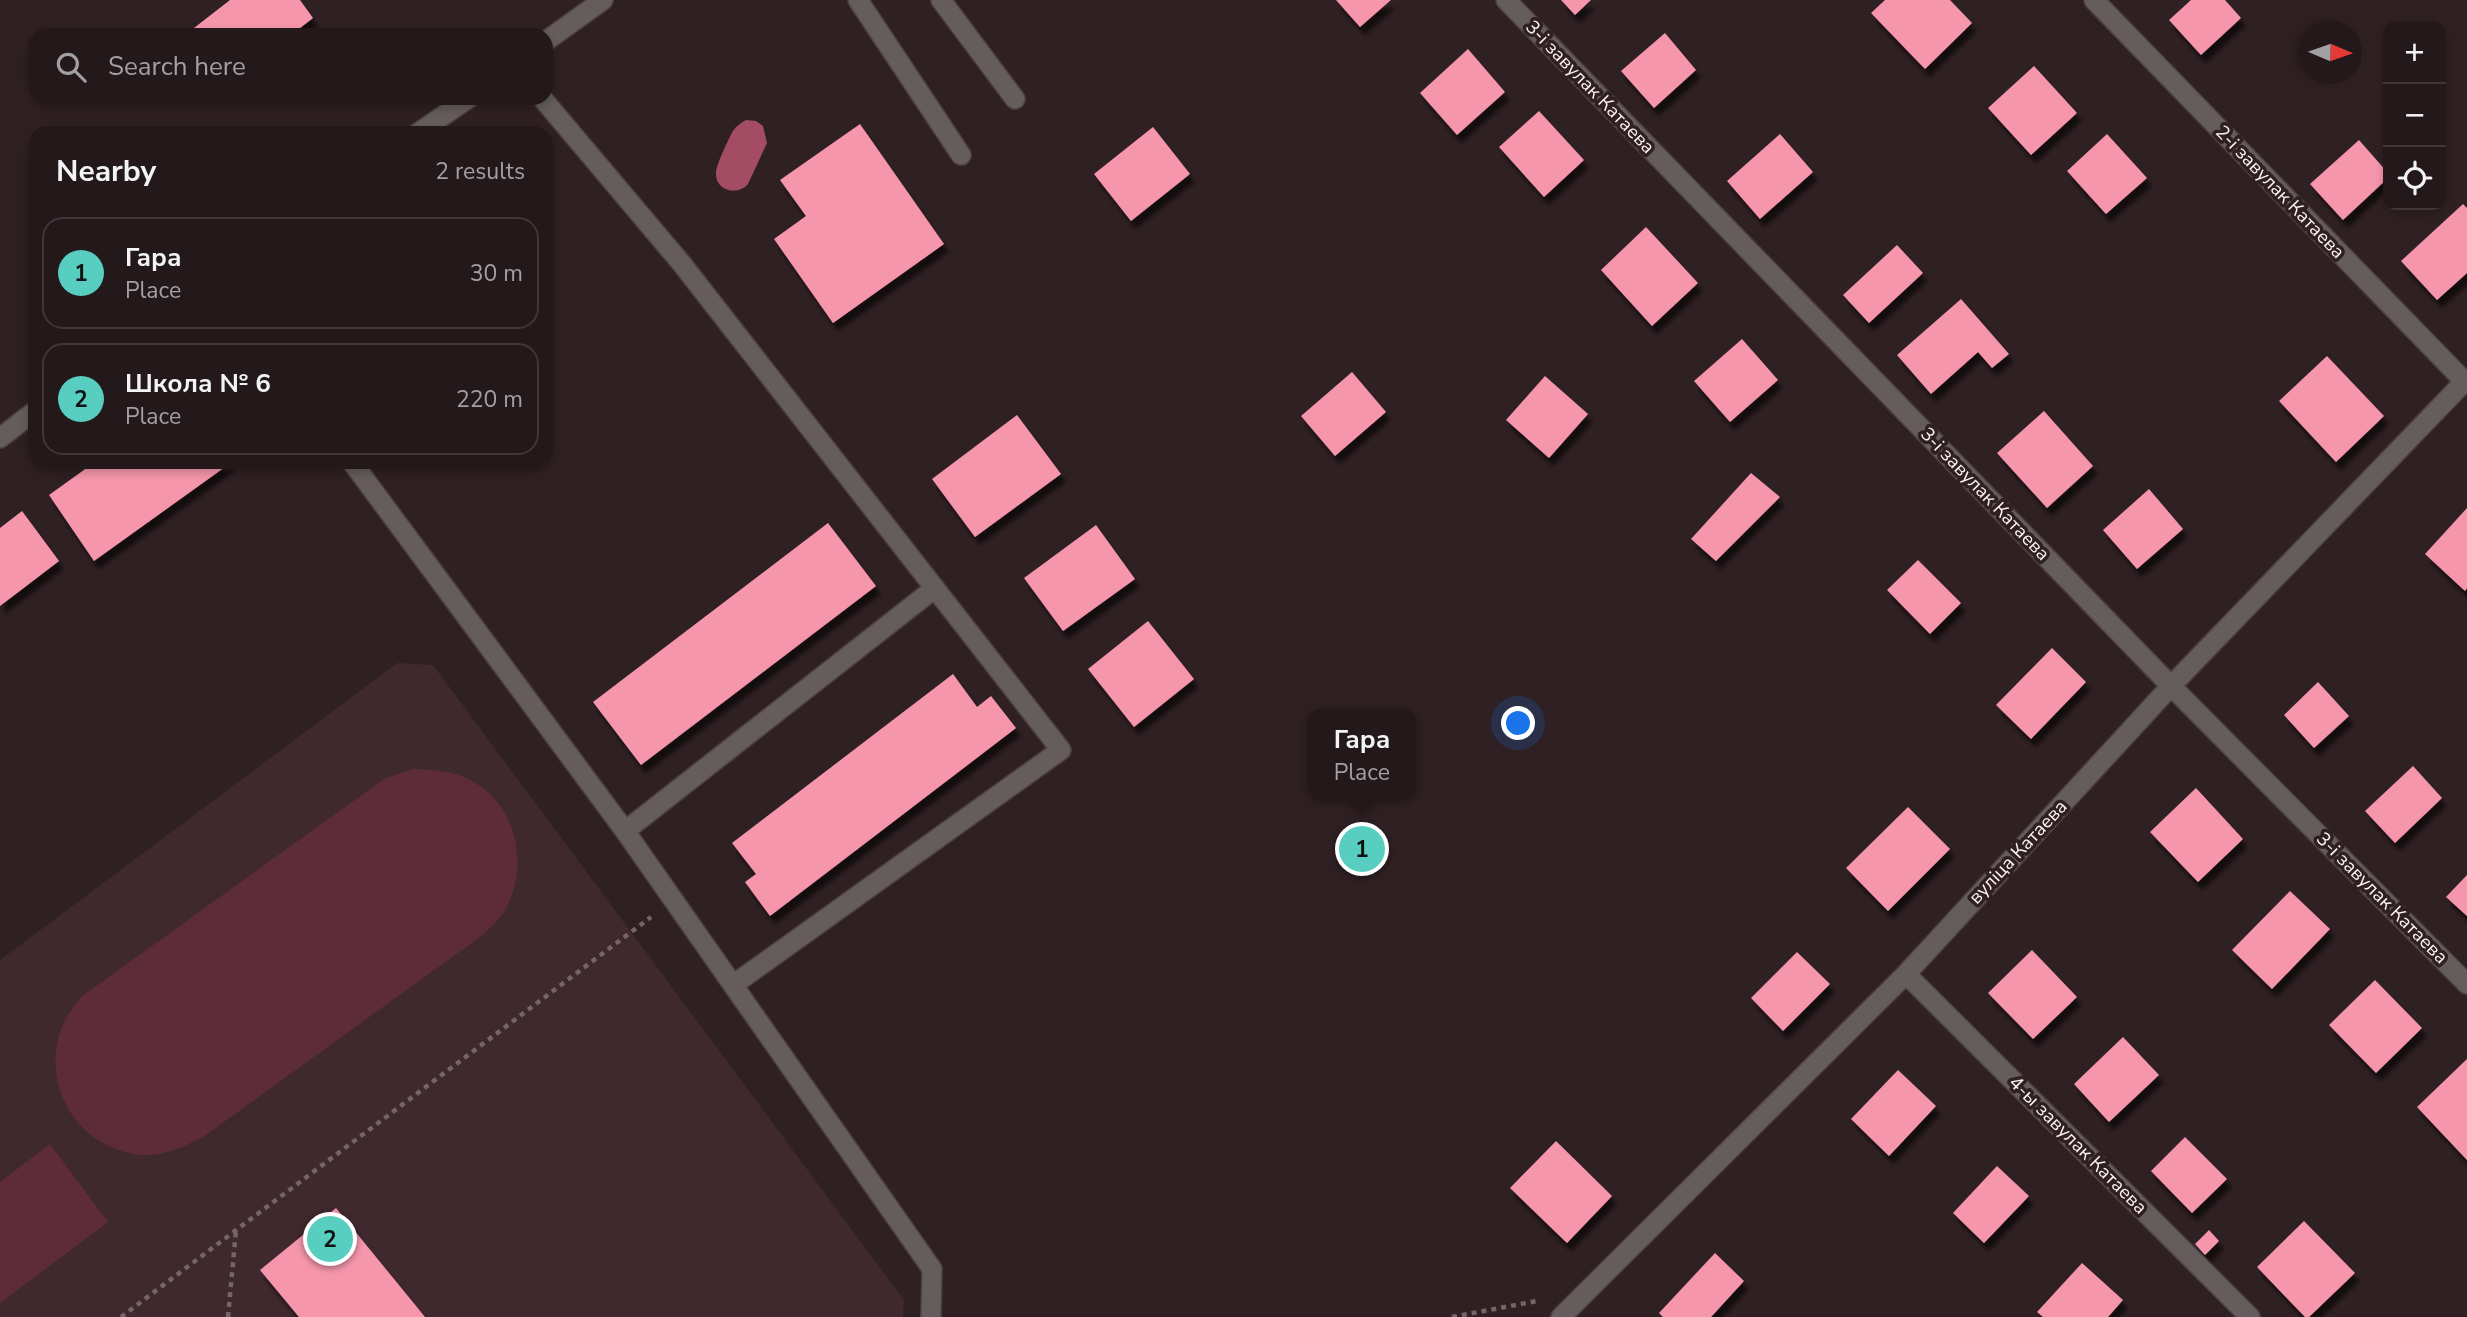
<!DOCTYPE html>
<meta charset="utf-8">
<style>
:root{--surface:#23181a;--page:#2b2123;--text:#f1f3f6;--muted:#a3a0a2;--line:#403739;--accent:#58cec0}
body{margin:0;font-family:"Nunito Sans",sans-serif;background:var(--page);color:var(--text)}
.controls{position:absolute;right:21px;top:21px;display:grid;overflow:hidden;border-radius:14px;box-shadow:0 4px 10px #0003}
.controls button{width:63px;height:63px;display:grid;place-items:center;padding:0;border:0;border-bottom:2px solid var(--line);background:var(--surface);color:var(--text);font:35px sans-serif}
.compass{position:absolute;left:2299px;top:21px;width:63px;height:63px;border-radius:50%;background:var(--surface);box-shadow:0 4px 10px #0003;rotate:92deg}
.you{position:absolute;left:1519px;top:724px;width:24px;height:24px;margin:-18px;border:5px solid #fff;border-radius:50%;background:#1a73e8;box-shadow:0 0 0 10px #1a73e833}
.badge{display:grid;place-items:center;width:46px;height:46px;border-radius:50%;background:var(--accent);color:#111;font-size:23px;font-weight:700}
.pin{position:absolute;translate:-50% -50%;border:4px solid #fff;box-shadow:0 2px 7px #0006}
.popup{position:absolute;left:1308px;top:709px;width:108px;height:91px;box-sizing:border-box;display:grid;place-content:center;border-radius:14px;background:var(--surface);filter:drop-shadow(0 2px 5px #0005);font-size:23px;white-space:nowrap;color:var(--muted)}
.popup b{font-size:26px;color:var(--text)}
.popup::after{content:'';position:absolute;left:50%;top:100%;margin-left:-14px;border:14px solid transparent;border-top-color:var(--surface)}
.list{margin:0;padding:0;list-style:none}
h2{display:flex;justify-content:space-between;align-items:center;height:91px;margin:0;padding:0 28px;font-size:30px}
h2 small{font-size:23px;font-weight:400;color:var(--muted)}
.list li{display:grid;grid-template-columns:46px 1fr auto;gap:21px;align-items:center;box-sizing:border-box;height:112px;margin:0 14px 14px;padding:0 14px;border:2px solid var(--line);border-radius:21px}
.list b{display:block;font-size:26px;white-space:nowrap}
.list p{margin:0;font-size:23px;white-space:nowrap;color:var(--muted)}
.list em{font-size:23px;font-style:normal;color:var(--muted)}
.icon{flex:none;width:38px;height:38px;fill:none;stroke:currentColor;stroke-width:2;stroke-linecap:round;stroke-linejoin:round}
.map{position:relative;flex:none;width:2467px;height:1317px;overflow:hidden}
.search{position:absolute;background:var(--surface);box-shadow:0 4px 10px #0003;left:28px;top:28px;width:525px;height:77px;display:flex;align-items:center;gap:18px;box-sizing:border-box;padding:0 24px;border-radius:21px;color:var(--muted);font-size:26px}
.panel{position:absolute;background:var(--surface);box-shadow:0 4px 10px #0003;left:28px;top:126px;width:525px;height:343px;border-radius:21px}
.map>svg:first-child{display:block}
.built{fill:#3f292e}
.green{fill:#5e2c39}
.water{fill:#a44c64}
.building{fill:#f696ad;filter:url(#shadow)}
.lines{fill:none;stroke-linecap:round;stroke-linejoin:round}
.service-casing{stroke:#4c3d40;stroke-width:22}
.minor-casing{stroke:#4c3d40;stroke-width:22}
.tertiary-casing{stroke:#4c3d40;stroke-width:22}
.path{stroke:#736568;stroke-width:4.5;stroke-dasharray:5 5;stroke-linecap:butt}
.service{stroke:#645c5d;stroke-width:19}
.minor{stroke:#645c5d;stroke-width:19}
.tertiary{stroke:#645c5d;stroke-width:19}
.labels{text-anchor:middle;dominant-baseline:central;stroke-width:7;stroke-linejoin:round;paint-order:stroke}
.street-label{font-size:19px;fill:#fdf2f4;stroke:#2f2023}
</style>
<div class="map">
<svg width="2467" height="1317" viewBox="0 0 2467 1317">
<defs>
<filter id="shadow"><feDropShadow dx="4.5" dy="8" stdDeviation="2" flood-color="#0009"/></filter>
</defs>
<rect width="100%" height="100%" fill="#2f2023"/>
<path class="built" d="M397,663L433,665L904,1300L903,1317H0V960Z"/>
<path class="green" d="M413,769C433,770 452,770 470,780C517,804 530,865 505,910C500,919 491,927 484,934L206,1135C188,1145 172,1153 151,1155C135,1156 118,1151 105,1144C62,1121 44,1069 63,1024C67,1015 75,1006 81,997L384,779Z
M50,1144L108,1222L0,1303V1182Z"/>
<path class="water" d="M746,120L756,121L763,126L767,143L748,184C738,196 715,191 716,173C716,165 729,138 733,131C736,126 741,123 746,120Z"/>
<path class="building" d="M230,0H300L313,18L291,35H199L194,28Z
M1336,0H1391L1360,27Z
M1561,0H1591L1575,15Z
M1885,0H1950L1972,23L1925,69L1871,13Z
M2191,0H2225L2241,18L2201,55L2169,20Z
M1665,33L1696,70L1654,108L1621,71Z
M1468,49L1505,92L1457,135L1420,93Z
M2034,66L2077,113L2031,155L1988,108Z
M1539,111L1584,160L1544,197L1499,147Z
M860,124L944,244L833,323L774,239L806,216L780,180Z
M1153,127L1190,174L1131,221L1094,174Z
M1780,134L1813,172L1760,219L1727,181Z
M2107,134L2147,178L2106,214L2067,171Z
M2359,140L2388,173V178L2343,220L2310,184Z
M2463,204L2467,208V273L2437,300L2401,261Z
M1646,227L1698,283L1652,326L1601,270Z
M1897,245L1923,273L1869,323L1843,295Z
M1961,299L2009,354L1992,368L1978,352L1931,394L1897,355Z
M1742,339L1778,380L1730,422L1694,381Z
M2327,356L2384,416L2336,462L2279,401Z
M1352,372L1386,412L1335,456L1301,416Z
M1545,376L1588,414L1549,458L1506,420Z
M2044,411L2093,466L2047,508L1997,453Z
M1017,415L1061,474L975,537L932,479Z
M95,462H232L94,561L49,495Z
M1751,473L1780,497L1716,561L1691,539Z
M2149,489L2183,529L2137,569L2103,530Z
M2467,508V588L2465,591L2425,554Z
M22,511L59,561L0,606V528Z
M828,523L876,586L641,765L593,702Z
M1096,525L1135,579L1063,631L1024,578Z
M1918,560L1961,603L1930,634L1887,590Z
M1148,621L1194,679L1134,727L1088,669Z
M2052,648L2086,682L2031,739L1996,705Z
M953,674L977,707L991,696L1016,728L770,916L745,882L756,874L732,843Z
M2318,682L2349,716L2314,748L2284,715Z
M2413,766L2442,798L2395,843L2365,811Z
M2196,788L2243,839L2198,882L2150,832Z
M1908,807L1950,849L1888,911L1846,868Z
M2467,875V916L2446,897Z
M2290,891L2330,929L2272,989L2232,950Z
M2032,950L2077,997L2033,1039L1988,993Z
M1797,952L1830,984L1783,1031L1751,998Z
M2375,980L2422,1028L2376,1073L2329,1025Z
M2123,1037L2159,1075L2109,1122L2074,1084Z
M2467,1059V1160L2417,1107Z
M1898,1070L1936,1106L1889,1156L1851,1119Z
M2185,1137L2227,1179L2192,1213L2151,1171Z
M1556,1141L1612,1196L1567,1243L1510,1188Z
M1997,1166L2029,1196L1984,1243L1953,1213Z
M336,1208L425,1317H299L260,1270Z
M2304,1221L2355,1273L2309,1317H2305L2257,1267Z
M2209,1230L2219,1241L2205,1255L2195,1244Z
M1715,1253L1744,1281L1711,1317H1663L1659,1313Z
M2082,1263L2123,1300L2108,1317H2043L2037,1312Z"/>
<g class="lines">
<g class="service-casing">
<path id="service" d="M858,0L961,155
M941,0L1015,99
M542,98L682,264L1061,750L733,985
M352,462L625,831L932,1269L931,1317
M625,831L935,588"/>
</g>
<g class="minor-casing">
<path id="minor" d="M1506,0L2171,686L2467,984
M2094,0L2467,384
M1906,974L2250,1317
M1561,1317L1906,974L2171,686L2467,379"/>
</g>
<g class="tertiary-casing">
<path id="tertiary" d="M546,41L603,0
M418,133L469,98
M0,438L35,411"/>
</g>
<path class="path" d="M121,1317L651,917
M228,1317L236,1230
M1452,1317L1537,1301"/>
<use href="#service" class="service"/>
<use href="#minor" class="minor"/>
<use href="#tertiary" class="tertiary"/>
</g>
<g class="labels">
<g class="street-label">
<text transform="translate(1590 87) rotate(46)">3-і завулак Катаева</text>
<text transform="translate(2280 192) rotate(46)">2-і завулак Катаева</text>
<text transform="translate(1985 494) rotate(46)">3-і завулак Катаева</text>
<text transform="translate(2018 852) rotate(-47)">вуліца Катаева</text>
<text transform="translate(2382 898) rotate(45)">3-і завулак Катаева</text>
<text transform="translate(2078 1145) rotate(45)">4-ы завулак Катаева</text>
</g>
</g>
</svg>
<div class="controls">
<button>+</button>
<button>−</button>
<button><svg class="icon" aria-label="locate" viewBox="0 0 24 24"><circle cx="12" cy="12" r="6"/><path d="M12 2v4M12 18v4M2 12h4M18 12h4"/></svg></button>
</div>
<svg class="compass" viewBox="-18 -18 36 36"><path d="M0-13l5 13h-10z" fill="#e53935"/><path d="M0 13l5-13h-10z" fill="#a3a0a2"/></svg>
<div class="you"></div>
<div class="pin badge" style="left:1362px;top:849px">1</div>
<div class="popup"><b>Гара</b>Place</div>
<div class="pin badge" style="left:330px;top:1239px">2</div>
<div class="search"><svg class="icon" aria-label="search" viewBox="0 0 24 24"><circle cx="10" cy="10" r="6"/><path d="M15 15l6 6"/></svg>Search here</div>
<section class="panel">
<h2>Nearby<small>2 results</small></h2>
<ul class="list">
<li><span class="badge">1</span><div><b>Гара</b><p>Place</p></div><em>30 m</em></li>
<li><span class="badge">2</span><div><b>Школа № 6</b><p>Place</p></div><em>220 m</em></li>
</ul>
</section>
</div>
